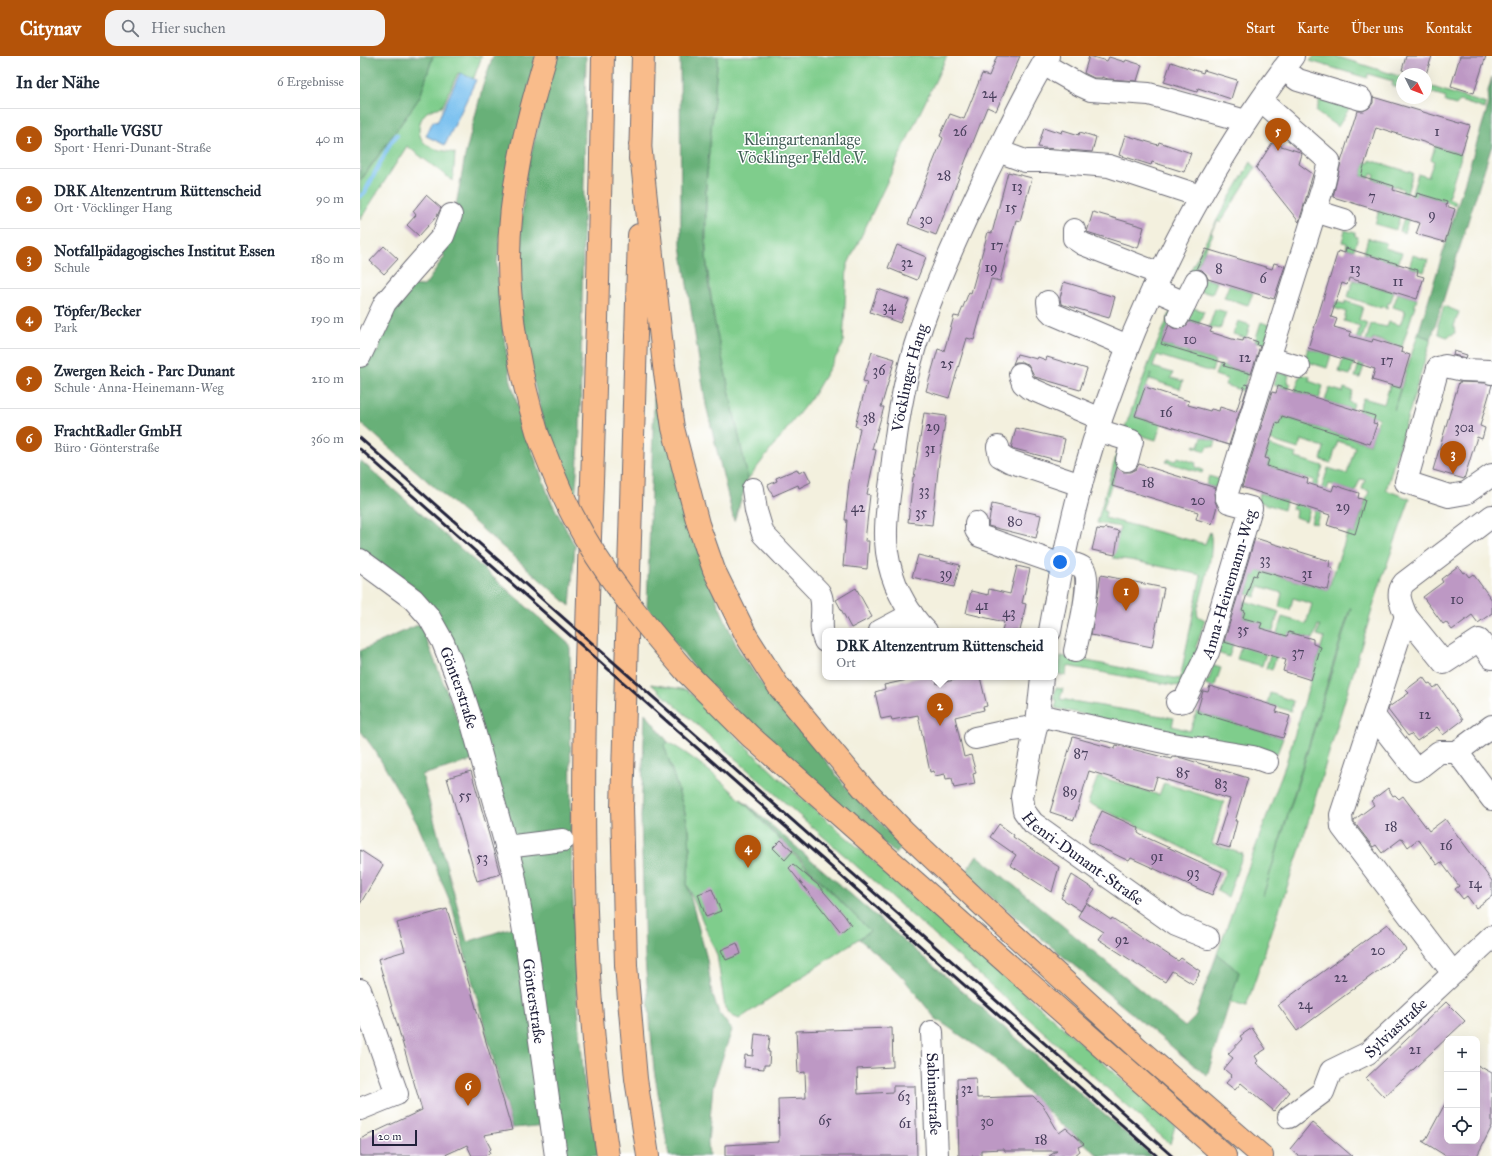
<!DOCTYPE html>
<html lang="de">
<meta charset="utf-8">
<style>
:root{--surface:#fff;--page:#f2f2f3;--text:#1f2937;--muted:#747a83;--line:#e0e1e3;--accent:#b45309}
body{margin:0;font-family:"IM FELL Great Primer",serif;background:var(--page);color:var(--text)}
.controls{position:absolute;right:12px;bottom:12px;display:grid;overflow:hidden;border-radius:8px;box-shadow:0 4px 16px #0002}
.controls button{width:36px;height:36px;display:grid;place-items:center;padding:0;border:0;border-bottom:1px solid var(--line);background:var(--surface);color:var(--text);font:20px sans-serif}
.compass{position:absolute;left:1036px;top:12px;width:36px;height:36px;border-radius:50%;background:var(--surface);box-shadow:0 4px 16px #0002;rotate:132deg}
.scale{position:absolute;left:12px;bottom:10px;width:45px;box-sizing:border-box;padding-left:4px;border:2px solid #22223b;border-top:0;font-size:11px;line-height:14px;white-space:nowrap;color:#22223b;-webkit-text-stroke:3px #fff;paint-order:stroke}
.you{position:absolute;left:700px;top:506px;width:14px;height:14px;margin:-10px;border:3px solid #fff;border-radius:50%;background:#1a73e8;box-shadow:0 0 0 6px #1a73e833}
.badge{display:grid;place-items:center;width:26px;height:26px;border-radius:50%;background:var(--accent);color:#fff;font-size:13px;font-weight:700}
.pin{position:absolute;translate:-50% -33px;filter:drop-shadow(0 1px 2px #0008)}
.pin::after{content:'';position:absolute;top:21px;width:14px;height:12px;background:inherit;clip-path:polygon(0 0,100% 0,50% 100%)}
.popup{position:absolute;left:462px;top:572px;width:236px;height:52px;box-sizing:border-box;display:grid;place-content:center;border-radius:8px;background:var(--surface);filter:drop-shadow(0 1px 3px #0005);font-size:13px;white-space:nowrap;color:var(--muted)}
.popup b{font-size:15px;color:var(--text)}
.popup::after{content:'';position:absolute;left:50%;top:100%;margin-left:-8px;border:8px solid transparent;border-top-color:var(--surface)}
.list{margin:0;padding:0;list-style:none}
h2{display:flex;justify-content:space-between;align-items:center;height:52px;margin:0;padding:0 16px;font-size:17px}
h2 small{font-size:13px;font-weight:400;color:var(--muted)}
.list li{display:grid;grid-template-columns:26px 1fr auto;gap:12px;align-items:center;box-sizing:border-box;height:60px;padding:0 16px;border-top:1px solid var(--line)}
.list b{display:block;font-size:15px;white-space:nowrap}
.list p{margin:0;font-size:13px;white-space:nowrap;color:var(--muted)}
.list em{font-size:13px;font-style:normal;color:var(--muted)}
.icon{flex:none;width:22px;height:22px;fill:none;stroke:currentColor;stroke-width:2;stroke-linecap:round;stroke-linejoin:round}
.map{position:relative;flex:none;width:1132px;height:1100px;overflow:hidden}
header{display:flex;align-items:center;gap:24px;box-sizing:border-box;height:56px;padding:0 20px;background:var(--accent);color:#fff}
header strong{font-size:19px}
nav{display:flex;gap:22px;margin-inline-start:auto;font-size:14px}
.search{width:280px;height:36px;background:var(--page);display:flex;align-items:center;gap:10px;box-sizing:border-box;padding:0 14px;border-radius:12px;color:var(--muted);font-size:15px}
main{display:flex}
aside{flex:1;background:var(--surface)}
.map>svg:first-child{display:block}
.green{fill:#7fcd8c;stroke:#507864;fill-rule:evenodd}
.forest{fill:#67b078;stroke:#44695a}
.water{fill:#77bfef;stroke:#4c7095}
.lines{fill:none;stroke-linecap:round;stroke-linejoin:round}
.stream{stroke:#77bfef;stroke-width:4.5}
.building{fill:#bd98c4}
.minor-casing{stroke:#6b6a74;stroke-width:24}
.highway-casing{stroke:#6b6a74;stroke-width:24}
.minor{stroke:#fff;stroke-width:22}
.highway{stroke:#f9bc8b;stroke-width:22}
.rail{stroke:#22223b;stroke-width:3}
.highway-bridge-casing{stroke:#6b6a74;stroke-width:24;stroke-linecap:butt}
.highway-bridge{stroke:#f9bc8b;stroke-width:22}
.labels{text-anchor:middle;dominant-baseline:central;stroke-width:3;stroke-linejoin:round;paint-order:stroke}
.number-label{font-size:14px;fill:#49405d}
.park-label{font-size:16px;fill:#435e57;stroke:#fff}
.street-label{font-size:16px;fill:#22223b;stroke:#fff}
</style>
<header>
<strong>Citynav</strong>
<div class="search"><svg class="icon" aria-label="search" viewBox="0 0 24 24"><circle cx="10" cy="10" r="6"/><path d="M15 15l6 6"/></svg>Hier suchen</div>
<nav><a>Start</a><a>Karte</a><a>Über uns</a><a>Kontakt</a></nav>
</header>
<main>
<aside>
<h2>In der Nähe<small>6 Ergebnisse</small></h2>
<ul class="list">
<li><span class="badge">1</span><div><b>Sporthalle VGSU</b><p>Sport · Henri-Dunant-Straße</p></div><em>40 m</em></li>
<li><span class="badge">2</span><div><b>DRK Altenzentrum Rüttenscheid</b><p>Ort · Vöcklinger Hang</p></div><em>90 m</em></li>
<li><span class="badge">3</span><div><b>Notfallpädagogisches Institut Essen</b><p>Schule</p></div><em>180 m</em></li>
<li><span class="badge">4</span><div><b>Töpfer/Becker</b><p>Park</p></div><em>190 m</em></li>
<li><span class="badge">5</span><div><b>Zwergen Reich - Parc Dunant</b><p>Schule · Anna-Heinemann-Weg</p></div><em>210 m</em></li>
<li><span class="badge">6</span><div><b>FrachtRadler GmbH</b><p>Büro · Gönterstraße</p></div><em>360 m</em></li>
</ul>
</aside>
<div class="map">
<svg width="1132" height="1100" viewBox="0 0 1132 1100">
<rect width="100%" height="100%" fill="#fff"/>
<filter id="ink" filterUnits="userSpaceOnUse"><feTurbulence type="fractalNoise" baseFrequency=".025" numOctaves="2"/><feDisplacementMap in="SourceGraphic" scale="8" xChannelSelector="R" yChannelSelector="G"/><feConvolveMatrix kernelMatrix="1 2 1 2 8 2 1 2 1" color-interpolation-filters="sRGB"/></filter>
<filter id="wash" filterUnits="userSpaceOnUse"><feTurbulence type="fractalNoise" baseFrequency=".012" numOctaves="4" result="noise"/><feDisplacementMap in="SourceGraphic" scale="16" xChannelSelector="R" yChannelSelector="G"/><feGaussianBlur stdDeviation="0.9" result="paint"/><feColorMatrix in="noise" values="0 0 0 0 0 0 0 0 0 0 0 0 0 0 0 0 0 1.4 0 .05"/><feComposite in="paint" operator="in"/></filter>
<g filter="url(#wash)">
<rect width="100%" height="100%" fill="#f3f0de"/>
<path class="green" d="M73,0H122L113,24L98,17L82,51C77,52 72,53 67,56C57,65 56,81 67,89C74,94 87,95 95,97L93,125L47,90L0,164V126L60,41Z
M358,0H587L487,210L483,289L454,338L388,423L354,263L346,201V128Z
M954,0H975L1042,21L1040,32L1032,30L1033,25L1008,18L1007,22L950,5Z
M1066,29L1126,48L1125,53L1100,45L1096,49L1085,46L1086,41L1066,35Z
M962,37L993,46L978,71L956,56Z
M1075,90L1101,98L1100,104L1088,142L1096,145L1095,149L1057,137L1044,177L1040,175L1058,118L1068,121L1074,105L1071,104Z
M1010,104L1053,117L1036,174L1015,168L1019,155L1042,137L1043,133L1013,123L1015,119L1011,118L1010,122L1001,120L1005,106L1009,107Z
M891,106L895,112L860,167L858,165L851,176L853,178L824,237L818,238L865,149Z
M985,174L995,177V180L998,181L994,194L986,192L987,187L982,186Z
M1008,182L1026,187L1025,192L1042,197L1038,208L1004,197Z
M1053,199L1068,204L1064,216L1049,211Z
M844,222L857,226L852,238L839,235Z
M993,224L1034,236L1030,247H1028L1027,252L1022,250L1021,252L988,241Z
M869,229L893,237L888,249L864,242Z
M1038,237L1057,243L1042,291L1013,282L1000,322L995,321L1011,268L1027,271L1029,266L1040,269L1045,255L1033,251Z
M985,245L1003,251L999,264L1007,267L990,319L979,316L983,303L990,305L1000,270L984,265L986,256L974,252L976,246L985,248Z
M813,250V259L801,288L855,305L852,316L797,299L793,311L813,317L811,322L823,325L820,333L789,323L791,318L775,360L801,368L796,384L764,374L789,307Z
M1084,250L1099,256L1094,270L1095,277L1087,281L1079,278L1078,269Z
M833,252L844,255L839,268L828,264Z
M855,253L866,256L860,273L849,271Z
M878,265L890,269L886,282L873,278Z
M901,266L912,270L907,288L895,285Z
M1058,278L1071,283L1026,434L1050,443L1019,531L939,796L886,951L870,946L879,916L857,898L926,707L964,581L957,579L960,570L958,569L953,583L929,576L927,583L922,582L912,614L906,612L922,561L946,568L952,548L933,542L930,554L919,551L922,537L899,530L895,541L887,538L893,519L898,514L968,534L988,476L995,478L1009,435L1002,433L1005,424L1000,423L995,436L969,428L956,468L951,466L968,412L987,418L995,391L978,385L971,407L961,404L964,391L941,384L938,393L910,384L916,367L922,360L1010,388L1019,362L998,355L1003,342L1024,348L1030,329L1040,332L1034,354ZM991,552L938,727L903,840L990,552Z
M948,292L971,299L967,312L944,305Z
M859,309L888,317L883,335L865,329L867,323L855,319Z
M917,316L929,319L927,327L930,328L929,333L913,329Z
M941,318L950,321L949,325L963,330L959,343L935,335Z
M969,332L983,336L984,332L993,335L989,346L994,348L992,353L965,345Z
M842,381L856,385L854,391L848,390L846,395L834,391L835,389L839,390Z
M760,386L763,393L743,454L746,456L745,462L845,488L850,476C856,495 842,535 837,555L838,560L845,564L836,591L843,593L823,631L707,610L706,620L698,618L701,600L820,623L841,519L770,504L753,502L760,471L737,467Z
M909,389L936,398V402L963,410L946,465L935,461L936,454L932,453L934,447L946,450L954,424L907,410L909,403L905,402Z
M818,401L836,407L835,411L843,414L842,417L806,406L808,403L816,405Z
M849,420L865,425L862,434L846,429Z
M900,437L926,445L924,454L897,445Z
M885,545L919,556L902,610L877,603L881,591L900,572L901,568L883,562L885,555L882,554Z
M859,584L873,588L869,601L855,596Z
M851,609L861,612L854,632L845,629L847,624H849L852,613L850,612Z
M291,628L327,634L419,722L815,1070L810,1088Z
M696,632L703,633L700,643L814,662L812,670L830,675L837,656L923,682L917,698L829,682L695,652L697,644L693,643Z
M910,637L933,645L931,655L907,648Z
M308,686C353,712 384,747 420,784C449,815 480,845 510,875L379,963L372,960L365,952L357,899L327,828L330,797L329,775L324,753L304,689Z
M738,720L799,739L804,727L864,746L852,788L883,798L868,841L857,835L866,814L791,776L728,747Z"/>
<path class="forest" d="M0,0H73L60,41L0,125Z
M133,0H176L145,138L137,209L142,267L151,326L168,384L190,443L215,490L210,550L0,366V300L5,304L18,295L30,253L49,229L64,230C72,221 76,210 85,201L80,195L93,166L105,100L123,29Z
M196,0H226L220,374L215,446L186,375L172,319L160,256L158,204L166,117Z
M320,0H358L346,128L345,185L348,225L354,263L388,423L374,465L346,349L321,190Z
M1132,21V89L1071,283L1058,278L1129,47L1128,35Z
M295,315L357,545L378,593L408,637L466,705L487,733L543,790L535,797L413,691L338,616L287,551Z
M0,404L210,589L211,778L215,913L224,1025L239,1100H200L174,909L87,585L0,498Z
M60,568L114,704L62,719L107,886L159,869L188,1069L152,1072L92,850L58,769L16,696L0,674V595Z
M285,657L308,686L304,689L324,753L329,775L330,797L327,828L347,903L352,937L359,957L372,974L353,1030L348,1086L349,1100H309L294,1014L285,903L281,761Z
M380,742L792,1100H739L680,1049L635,1003L575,962L544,923L528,907L499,883L510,875Z
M617,799L825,971L835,961L857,898L879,916L847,1020L604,818Z"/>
<path class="water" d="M100,17L116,24L85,89L66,80L73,65L77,66Z"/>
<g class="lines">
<path class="stream" d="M0,141L5,136L31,86L37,79"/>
</g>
<g id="blocks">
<path class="building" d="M637,0H660L636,55L627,51L576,179L548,168L583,82L580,80L590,58L604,63L622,18L629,20Z
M729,0L747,5L749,1L765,6L766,4L782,9L777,25L748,23L742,21V22H734L724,17Z
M1046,0H1072L1066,18H1055L1042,14Z
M1100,0H1126L1114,37L1091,30Z
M811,6L843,17L844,14L877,24L871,43L838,32L837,36L804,26Z
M1013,41L1110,70L1101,98L1016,71L1001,120L1034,130L1033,134L1056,141L1057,137L1087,146L1086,150L1095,153L1085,186L1056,178L1060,167L973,141L981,106L997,55H1003L1009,52L1013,47Z
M684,71L702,77L703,74L719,79L720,76L736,81L732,96L684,92L678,91Z
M765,79L798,89L799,86L831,97L824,116L792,106L791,109L759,99Z
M912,87L940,96L942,98L939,108L953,118L939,166L896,112Z
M648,116L672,122L660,165L656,164L640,225L631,223L614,284L607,282L589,342L566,335L578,293L584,295L594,260L599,261L609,236L611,237L628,176L632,177Z
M66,139L81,152L77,160L59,180L47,169L56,159L53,155Z
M733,156L784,171L778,192L727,176Z
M537,189L566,201L557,224L528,212Z
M24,190L38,203L24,218L10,205Z
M986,192L1058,214L1057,219L1064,221L1057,243L989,222L987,229L982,227L971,261L977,263L974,271L991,276L990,280L1012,286L1013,283L1042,292L1041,296L1050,299L1040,332L1012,324L1015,313L948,292L978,195L985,197Z
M846,193L912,213L914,207L925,210L914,243L848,223L846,218L842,214L836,213Z
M704,226L755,241L749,262L701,248L700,242Z
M518,233L549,244L540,267L510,256Z
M830,265L852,272L850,276L872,283L883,285L884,281L898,286L897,289L900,290L891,318L864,310L865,307L801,288L809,269L813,272L819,273L825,271Z
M1094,295L1107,299L1106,302L1093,299Z
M512,296L535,303L521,351H524L512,393L516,394L507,438L510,439L505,485H509L507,513L483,510L487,464H485L489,427L500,372L495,370L507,326L503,325Z
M657,298L677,303L678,301L686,304L687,301L727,313L720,334L675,321L668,308L662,306H656L653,308Z
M1099,326L1126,327L1132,329L1120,370L1125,372L1122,383L1117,381L1104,423L1073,414Z
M885,328L888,329L869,389L775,360L785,331L829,345L828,349L850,355L851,353L859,355L860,351L876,356Z
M918,330L1015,360L1013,367L1017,368L1010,388L922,360L919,368L916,367L905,402L909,403L907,410L948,423L947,427L972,435L974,429L999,437L998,442L1005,444L995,478L967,469L970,459L882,431L912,336L916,337Z
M564,357L586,360L579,405L572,469L548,466L553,421H554Z
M656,372L705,383L700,405L651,392Z
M779,408L856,432L854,437L855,445L857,450L852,468L836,463L838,456L752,430L757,411L763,416H770L776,413Z
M437,413L439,417L445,414L451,426L439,432L438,429L413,440L408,429L417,425L416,422Z
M632,448L681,459L676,482L628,470Z
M745,472L759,475L755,499L732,494L737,473L744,474Z
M895,482L970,505L969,511L973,513L968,534L898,514L896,520L893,519L882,554L885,555L883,562L902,567L900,572L927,580L929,576L953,583V588L961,591L951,624L923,615L926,604L864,586Z
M558,499L600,509L594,531L552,521Z
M657,510L670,513L662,547L666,548L660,575H642L644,566L606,557L611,535L628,539L629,533L650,538Z
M1098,510L1103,517L1105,516L1109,521L1113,518L1132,544V557L1118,567L1112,559L1092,574L1086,566L1083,568L1063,541L1083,526L1081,523Z
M741,519L804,532L792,591L731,579Z
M496,532L512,561L491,572L476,544Z
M561,621H576L577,628L607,621H620L627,650L623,651L624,654L595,661L604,701L611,699L616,717L613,718L615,728L594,732L592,722L586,723L585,718L575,720L574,715L570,716L558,659L532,664L531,661L521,663L515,636L525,633L524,629Z
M1063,621L1068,628L1070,627L1074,632L1078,629L1103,664L1083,679L1077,671L1057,685L1051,678L1048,680L1028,654L1029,651L1049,637L1046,634Z
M850,630L918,651L916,656L930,660L923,682L837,656L843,635L848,636Z
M713,681L755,693L756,689L811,703L812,701L822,702L888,722L875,765H877L870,792L856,788L870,743L797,721L793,734L729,715L714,764L690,756Z
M111,715L140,818L117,825L87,722Z
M1028,732L1033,740L1035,739L1039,743L1043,740L1069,775L1085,763L1132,825V840L1116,852L1107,840L1103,843L1095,833L1099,830L1081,806L1077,809L1058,783L1048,791L1042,782L1022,797L1016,789L1013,791L994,766V764L1014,749L1011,745Z
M742,755L779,772L778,777L781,779L862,816L852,839L771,802L769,805L729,786V782Z
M639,768L654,779L653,781L699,811L692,836L650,809L656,799L630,781Z
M421,784L433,795L425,804L413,792Z
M0,794L23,809L0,848Z
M433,808L458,829L484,859L491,869L481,877L429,812Z
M712,819L735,834L726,847L751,864L752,862L818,905L821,902L840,915L838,918L839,919L833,928L812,915L805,926L738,883L743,876L718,860L725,848L721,855L701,842Z
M352,833L361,855L346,861L338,838Z
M87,853L152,1074L124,1079L131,1093L129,1095L130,1097L123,1100H112L107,1089L83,1100H0V1083L62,1054L18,903L45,895L37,867Z
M1027,868L1046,894L937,975L918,949Z
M377,887L381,898L366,904L361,894Z
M1086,946L1105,965L1024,1041L1006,1022Z
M532,972L533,1011L497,1013L498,1038L533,1036V1030H555L557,1100H365V1089L419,1086L418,1043L446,1042L445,1016L438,1017L436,975Z
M892,972L906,993L895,1000L898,1005L896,1007L930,1036L914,1055L881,1027L875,1034L866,1027L872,1020L864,1013L873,1002L868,998L882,983L880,980Z
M395,978L410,980L408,996H410L409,1009H404V1013L384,1011L385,999L393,1000Z
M1117,1009L1132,1017V1070L1117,1100H1086L1062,1085H1065L1087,1044V1085H1117Z
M616,1022L617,1042L673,1040L683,1050L699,1077L706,1072L724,1088L718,1091L720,1095L714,1100H689L697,1095H645L644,1093L621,1094V1100H599L597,1023Z
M952,1066L992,1100H938L930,1093Z"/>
</g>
</g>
<g filter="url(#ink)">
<use href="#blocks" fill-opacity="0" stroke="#6b6a74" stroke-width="1"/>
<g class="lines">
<g class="minor-casing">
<g id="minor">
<path d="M683,8L720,29L731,34L789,38L886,65"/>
<path d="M923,13L938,24L1001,43"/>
<path d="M638,95L665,105H687L749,110L840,140"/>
<path d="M955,155L984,164"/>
<path d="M714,174V182L723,188L800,218"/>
<path d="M793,233L825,247L818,261"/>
<path d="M688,246L689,254L693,258L768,290"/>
<path d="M825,247L836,225"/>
<path d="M0,300L25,247L52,215L83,180L91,159"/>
<path d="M909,302L939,311"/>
<path d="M1132,317L1130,315L1103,314L1085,310L1078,312L1046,426L1089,440L1106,437L1132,419"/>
<path d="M660,318L663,327L669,332L741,363"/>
<path d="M737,374L772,385L767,404"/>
<path d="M638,391L640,400L649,405L721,429"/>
<path d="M393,433L396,455L403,478L459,536C467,550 457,570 465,585"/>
<path d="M616,467V474L620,480L702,509"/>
<path id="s1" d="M0,504L53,543L69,561L83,586L100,629L110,660L154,818L168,898L196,1100"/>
<path d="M703,505C709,507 719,508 723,512C733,523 718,580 715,595"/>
<path d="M1046,560C1042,549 1035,538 1044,527L1132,460"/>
<path d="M520,575L552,558"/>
<path id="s2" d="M566,575C545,554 531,525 527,496C524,472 528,448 531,424C535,379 542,334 555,290C574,229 602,170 629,113C648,75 665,36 688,0"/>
<path d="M690,575C703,503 717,432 741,363C786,232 849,110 933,0"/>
<path id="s3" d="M682,621L678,659L662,741L664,755L673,767L816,869L848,882"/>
<path id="s4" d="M817,646L824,645L848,596L891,452L869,446L866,440L964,127L969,105L901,45"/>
<path d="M678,659L813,688L893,701L907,706"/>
<path d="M1014,660L1056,714L1079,696H1097"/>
<path d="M1132,670L1097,696L1132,743"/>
<path d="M615,682L652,674L676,671"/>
<path d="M146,791L203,784"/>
<path d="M1093,917L982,771L981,759L1046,560L1084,607L1119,584L1132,602"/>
<path d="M0,934L37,1038L0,1053"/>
<path id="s5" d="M572,976L577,1100"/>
<path id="s6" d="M929,1061L963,1036L971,1015L1008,997L1132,881"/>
</g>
</g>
<g class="highway-casing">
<path id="highway" d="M243,0C240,161 236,321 230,481C223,688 216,895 248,1100
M280,88L304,310L313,372L338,468L354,514L387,581L419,631L503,732L545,776L640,866L780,994L902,1100
M280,103L283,0
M279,179L262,751L266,909L276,1023L288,1100
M178,379C161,323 150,267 149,209C148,138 166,67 186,0
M327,617L390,680L865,1100"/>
</g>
<use href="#minor" class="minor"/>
<use href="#highway" class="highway"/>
<path class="rail" d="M0,382L812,1100
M0,393L797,1100"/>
<g class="highway-bridge-casing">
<path id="highway-bridge" d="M178,379C189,406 199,434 213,460C243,518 284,568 327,617"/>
</g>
<use href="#highway-bridge" class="highway-bridge"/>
</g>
</g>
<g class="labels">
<g class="number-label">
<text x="629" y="37">24</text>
<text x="600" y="75">26</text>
<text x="1077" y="75">1</text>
<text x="584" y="119">28</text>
<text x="657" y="130">13</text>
<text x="1012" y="140">7</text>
<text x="651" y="151">15</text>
<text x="1072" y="158">9</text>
<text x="566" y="163">30</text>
<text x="637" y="189">17</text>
<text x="547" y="206">32</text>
<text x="631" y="211">19</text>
<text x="859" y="212">8</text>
<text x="995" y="212">13</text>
<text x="903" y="222">6</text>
<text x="1038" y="225">11</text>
<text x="529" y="250">34</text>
<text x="830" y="283">10</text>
<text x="885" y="301">12</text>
<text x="1027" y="304">17</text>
<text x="587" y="307">25</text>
<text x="519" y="314">36</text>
<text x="806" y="356">16</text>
<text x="509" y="361">38</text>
<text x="573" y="370">29</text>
<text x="1104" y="371">30a</text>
<text x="570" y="392">31</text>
<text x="788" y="426">18</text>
<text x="564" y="434">33</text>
<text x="838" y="444">20</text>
<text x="983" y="450">29</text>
<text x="498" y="451">42</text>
<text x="561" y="456">35</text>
<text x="655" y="465">80</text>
<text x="905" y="503">33</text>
<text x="586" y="517">39</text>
<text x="947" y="517">31</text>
<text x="1097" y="543">10</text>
<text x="622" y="549">41</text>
<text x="649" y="556">43</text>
<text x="883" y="573">35</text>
<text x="938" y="596">37</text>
<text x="1065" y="658">12</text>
<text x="721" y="697">87</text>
<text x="823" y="716">85</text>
<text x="861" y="727">83</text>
<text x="710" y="735">89</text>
<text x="105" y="739">55</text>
<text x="1031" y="770">18</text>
<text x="1086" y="789">16</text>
<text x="797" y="800">91</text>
<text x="122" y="801">53</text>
<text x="833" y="816">93</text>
<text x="1115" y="827">14</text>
<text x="762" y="883">92</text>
<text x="1018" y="894">20</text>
<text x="981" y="921">22</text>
<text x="945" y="948">24</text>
<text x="1055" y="993">21</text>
<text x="607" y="1032">32</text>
<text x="544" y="1040">63</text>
<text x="465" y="1064">65</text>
<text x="627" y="1065">30</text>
<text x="545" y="1067">61</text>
<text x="681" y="1083">18</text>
</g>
<g class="park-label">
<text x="442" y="83">Kleingartenanlage<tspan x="442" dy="18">Vöcklinger Feld e.V.</tspan></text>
</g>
<g class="street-label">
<text stroke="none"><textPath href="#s2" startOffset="266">Vöcklinger Hang</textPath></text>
<text stroke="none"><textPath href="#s4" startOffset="133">Anna-Heinemann-Weg</textPath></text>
<text stroke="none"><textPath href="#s1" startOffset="167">Gönterstraße</textPath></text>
<text stroke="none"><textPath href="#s3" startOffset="212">Henri-Dunant-Straße</textPath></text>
<text stroke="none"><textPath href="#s1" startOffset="490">Gönterstraße</textPath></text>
<text stroke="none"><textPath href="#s6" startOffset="143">Sylviastraße</textPath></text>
<text stroke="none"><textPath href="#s5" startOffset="62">Sabinastraße</textPath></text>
</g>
</g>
</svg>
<div class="controls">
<button>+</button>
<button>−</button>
<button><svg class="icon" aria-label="locate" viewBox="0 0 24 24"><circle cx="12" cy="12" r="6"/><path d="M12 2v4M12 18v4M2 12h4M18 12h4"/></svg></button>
</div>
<svg class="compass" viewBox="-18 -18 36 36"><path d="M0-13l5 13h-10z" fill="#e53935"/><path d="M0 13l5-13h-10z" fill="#747a83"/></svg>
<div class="scale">20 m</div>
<div class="you"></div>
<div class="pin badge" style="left:766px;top:555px">1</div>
<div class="pin badge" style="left:580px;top:670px">2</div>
<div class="popup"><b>DRK Altenzentrum Rüttenscheid</b>Ort</div>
<div class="pin badge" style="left:1093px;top:418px">3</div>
<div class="pin badge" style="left:388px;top:812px">4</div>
<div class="pin badge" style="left:918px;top:95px">5</div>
<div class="pin badge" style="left:108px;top:1050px">6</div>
</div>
</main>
